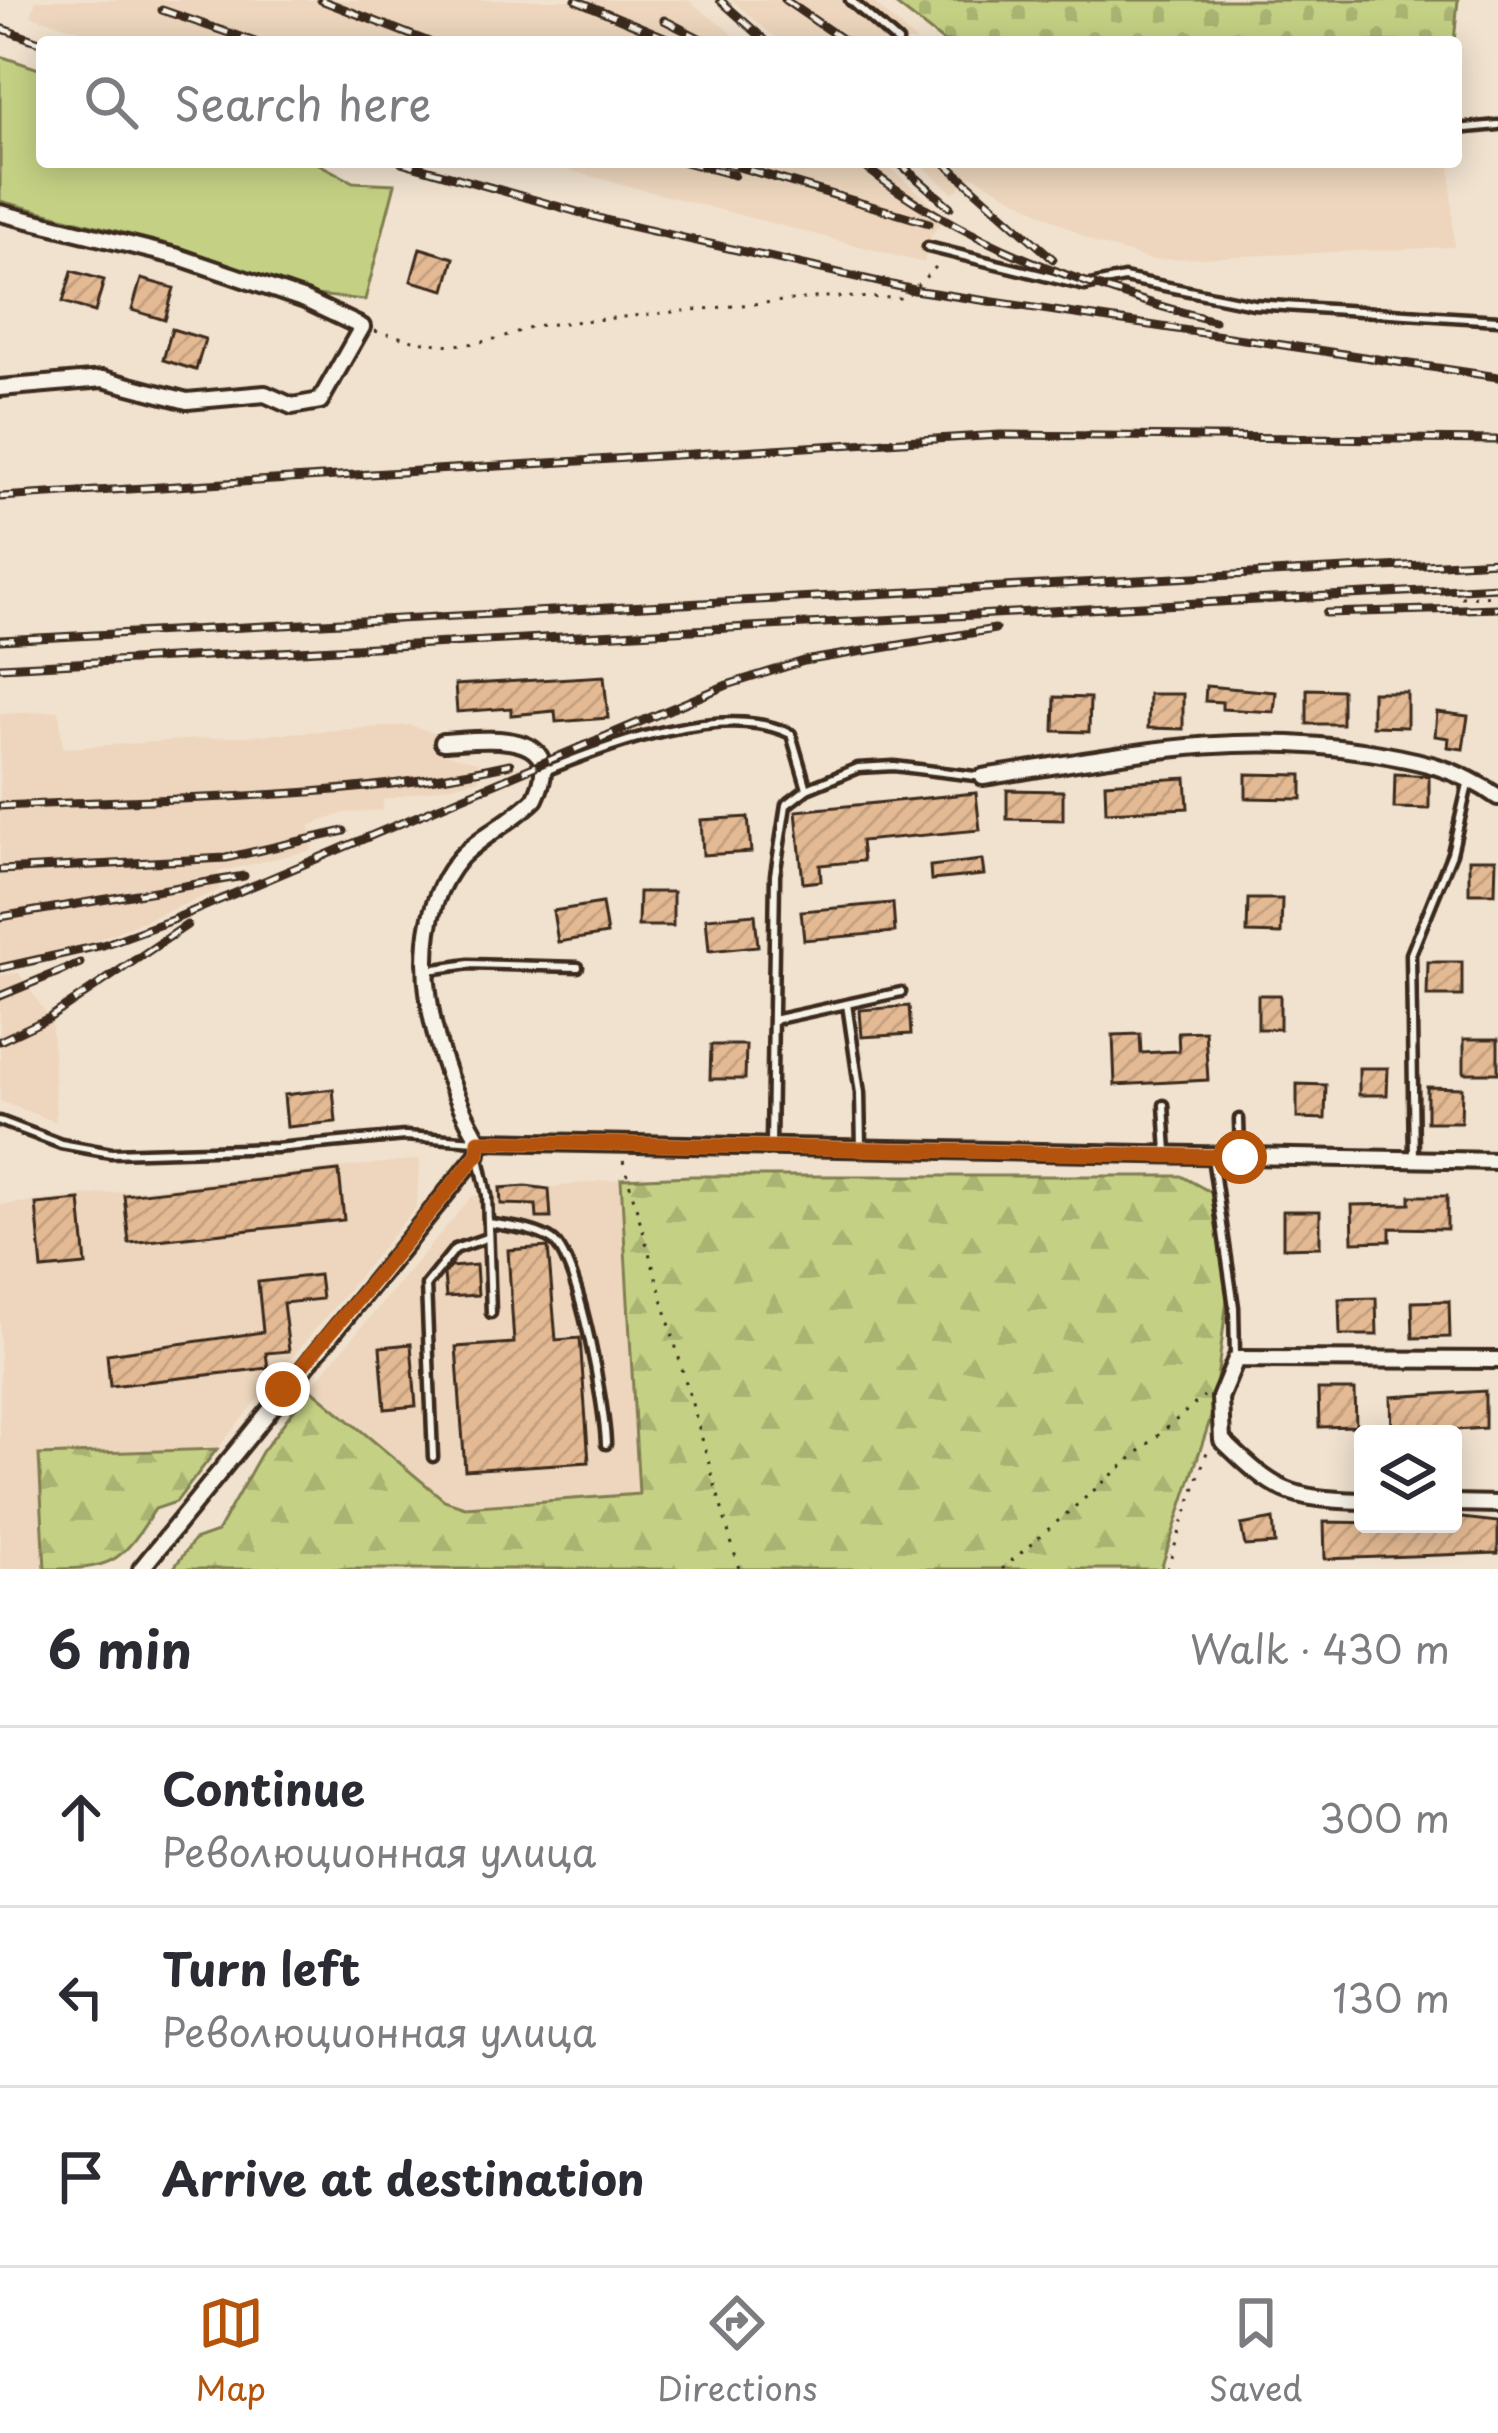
<!DOCTYPE html>
<meta charset="utf-8">
<style>
:root{--surface:#fff;--page:#f2f2f3;--text:#2b2b33;--muted:#7c7c81;--line:#e1e1e2;--accent:#b45309}
body{margin:0;font-family:"Playpen Sans",sans-serif;background:var(--page);color:var(--text)}
.controls{position:absolute;right:36px;bottom:36px;display:grid;overflow:hidden;border-radius:12px;box-shadow:0 6px 30px #0003}
.controls button{width:108px;height:108px;display:grid;place-items:center;padding:0;border:0;border-bottom:3px solid var(--line);background:var(--surface);color:var(--text);font:60px sans-serif}
.stop{position:absolute;width:36px;height:36px;margin:-27px;border:9px solid #b45309;border-radius:50%;background:#fff}
.stop.end{background:#b45309;border-color:#fff;box-shadow:0 3px 12px #0008}
.list{margin:0;padding:0;list-style:none}
h2{display:flex;justify-content:space-between;align-items:center;height:156px;margin:0;padding:0 48px;font-size:51px}
h2 small{font-size:39px;font-weight:400;color:var(--muted)}
.list li{display:grid;grid-template-columns:78px 1fr auto;gap:36px;align-items:center;box-sizing:border-box;height:180px;padding:0 48px;border-top:3px solid var(--line)}
.list b{display:block;font-size:45px;white-space:nowrap}
.list p{margin:0;font-size:39px;white-space:nowrap;color:var(--muted)}
.list em{font-size:39px;font-style:normal;color:var(--muted)}
.icon{flex:none;width:66px;height:66px;fill:none;stroke:currentColor;stroke-width:2;stroke-linecap:round;stroke-linejoin:round}
.map{position:relative;flex:none;width:1498px;height:1569px;overflow:hidden}
.search{position:absolute;background:var(--surface);box-shadow:0 6px 30px #0003;left:36px;right:36px;top:36px;height:132px;display:flex;align-items:center;gap:30px;box-sizing:border-box;padding:0 42px;border-radius:12px;color:var(--muted);font-size:45px}
.sheet{height:696px;background:var(--surface)}
nav{display:flex;justify-content:space-around;align-items:center;box-sizing:border-box;height:168px;border-top:3px solid var(--line);background:var(--surface);font-size:33px;color:var(--muted)}
nav a{display:grid;justify-items:center;gap:6px}
nav .on{color:var(--accent)}
.map>svg:first-child{display:block}
.built{fill:#edd6bd}
.green{fill:#c4d184;stroke:#807e51;stroke-width:3}
.forest{fill:url(#forest-firs);stroke:#807e51;stroke-width:3}
.cemetery{fill:url(#cemetery-stones);stroke:#807e51;stroke-width:3}
.building{fill:url(#building-hatch);stroke:#3b2a1e;stroke-width:3}
.lines{fill:none;stroke-linecap:round;stroke-linejoin:round}
.lane-casing{stroke:#3b2a1e;stroke-width:15}
.street-casing{stroke:#3b2a1e;stroke-width:22}
.path{stroke:#3b2a1e;stroke-width:3;stroke-dasharray:3 9;stroke-linecap:butt}
.lane{stroke:#f7f3e8;stroke-width:6}
.street{stroke:#f7f3e8;stroke-width:14}
.rail-casing{stroke:#3b2a1e;stroke-width:9}
.rail{stroke:#f7f3e8;stroke-width:4.5;stroke-dasharray:14;stroke-linecap:butt}
.route{stroke:#b45309;stroke-width:15}
</style>
<div class="map">
<svg width="1498" height="1569" viewBox="0 0 1498 1569">
<defs>
<pattern id="forest-firs" width="22" height="20" patternUnits="userSpaceOnUse" patternTransform="scale(3)"><rect width="22" height="20" fill="#c4d184"/><path d="M5 1l3.5 6h-7zM16 11l3.5 6h-7z" fill="#a9b472"/></pattern>
<pattern id="cemetery-stones" width="16" height="16" patternUnits="userSpaceOnUse" patternTransform="scale(3)"><rect width="16" height="16" fill="#c4d184"/><path d="M2 7V4a2 2 0 0 1 4 0v3zM10 15v-3a2 2 0 0 1 4 0v3z" fill="#a9b472"/></pattern>
<pattern id="building-hatch" width="6" height="6" patternUnits="userSpaceOnUse" patternTransform="scale(3)"><rect width="6" height="6" fill="#e4ba94"/><path d="M-1 1l2-2M0 6l6-6M5 7l2-2" fill="none" stroke="#c4a07f"/></pattern>
</defs>
<rect width="100%" height="100%" fill="#f1e2cf"/>
<filter id="ink" filterUnits="userSpaceOnUse"><feTurbulence type="fractalNoise" baseFrequency=".00833" numOctaves="2"/><feDisplacementMap in="SourceGraphic" scale="24" xChannelSelector="R" yChannelSelector="G"/><feConvolveMatrix kernelMatrix="1 2 1 2 8 2 1 2 1" color-interpolation-filters="sRGB"/></filter>
<g filter="url(#ink)">
<path class="built" d="M36,0H688L743,42H121L31,16Z
M732,0H871L917,42H780Z
M537,162H883L946,216L931,236L924,263Z
M918,162H1450L1454,247L1151,260L1096,243L973,176L953,193Z
M59,711L63,748L410,725L439,735L445,754L477,762L479,780L383,800V810L345,813L310,825L312,850L218,872L220,890L90,943L0,964V714Z
M19,973L52,1022L56,1122L0,1101V975Z
M420,1159L416,1207L217,1449L40,1455L45,1569H0V1205Z
M621,1179L639,1494L465,1507L444,1500L310,1388L472,1196Z"/>
<path class="green" d="M0,56L42,70V162H315L353,182L395,184L365,300L305,294L182,248L0,201Z"/>
<path class="forest" d="M692,1176H1181L1214,1194L1228,1292L1213,1411L1161,1569H173L194,1540L217,1532L262,1452L310,1388L444,1500L465,1507L639,1494L621,1179Z
M217,1449L176,1502L155,1509C120,1566 110,1569 45,1569L39,1455Z"/>
<path class="cemetery" d="M890,0H1458L1454,42H944Z"/>
<path class="building" d="M420,248L454,258L445,290L411,281Z
M72,271L104,280L95,312L63,302Z
M141,279L174,288L165,320L132,310Z
M172,329L205,339L196,370L163,360Z
M604,676L608,718L556,722L555,711L511,715V708L457,712L455,685Z
M1206,686L1276,692L1274,712L1222,709V702L1205,701Z
M1307,689L1342,690V724H1307Z
M1372,692H1407V727L1372,726Z
M1149,694H1183V729L1148,728Z
M1055,697L1090,698L1089,732L1054,731Z
M1437,712L1468,716L1463,749L1448,747L1449,738L1435,736Z
M1246,774L1302,775V799L1246,798Z
M1395,774L1429,776V809L1394,808Z
M1186,778L1188,808L1106,812L1105,783Z
M1007,790L1063,791V820L1007,819Z
M976,793L980,830L861,841L863,861L820,865L821,881L803,883L796,811Z
M748,817L751,852L703,855L701,820Z
M1469,859H1496L1495,893H1469Z
M982,860L984,875L931,880L930,866Z
M639,892H673V926H638Z
M1248,899H1282L1281,934L1247,933Z
M602,903L607,934L558,942L553,911Z
M893,903L895,932L804,940L801,911Z
M755,914L758,946L709,951L706,918Z
M1428,962H1462V996H1427Z
M1258,995H1280V1029H1258Z
M909,1006L911,1034L862,1037L860,1010Z
M1205,1031L1208,1080L1115,1085L1113,1035L1140,1034L1141,1053L1179,1051L1178,1032Z
M1464,1039H1498V1073H1464Z
M711,1045H746L745,1079H710Z
M1359,1068H1388L1387,1095H1359Z
M1297,1084L1326,1085L1325,1119L1297,1118Z
M1427,1087L1462,1088L1461,1122H1427Z
M333,1089L336,1122L287,1127L284,1095Z
M339,1171L344,1220L129,1243L124,1195Z
M526,1186L549,1189L551,1218H537L536,1205L501,1204L500,1188Z
M1410,1196H1447V1229L1390,1228V1241L1353,1242L1352,1205L1410,1204Z
M80,1200L86,1265L42,1269L36,1204Z
M1283,1211H1320V1247L1283,1248Z
M548,1247L556,1340L580,1338L589,1462L465,1470L456,1347L514,1343L508,1250Z
M476,1265L478,1295L446,1297L444,1274L450,1267Z
M319,1275L322,1299L283,1303L289,1351L266,1353L268,1368L110,1386L107,1354L263,1332L258,1282Z
M1376,1298L1377,1335H1340L1339,1299Z
M1449,1301L1450,1337L1413,1338L1412,1302Z
M411,1344L416,1406L385,1409L380,1347Z
M1318,1390H1355L1356,1426L1319,1427Z
M1485,1391V1428L1392,1434L1391,1397Z
M1453,1517L1498,1522V1553L1325,1559L1324,1522L1453,1524Z
M1273,1519L1275,1544L1245,1546L1241,1525Z"/>
<g class="lines">
<g class="lane-casing">
<path id="lane" d="M850,0L898,42
M1456,129L1498,125
M928,247L1085,286L1124,278L1253,304L1498,320
M545,771C609,745 724,701 791,734L807,789L858,768L894,766L983,777
M429,970L469,964L578,967
M847,1004L860,1093L861,1148
M773,1020L901,992
M1164,1105L1167,1152
M1239,1119L1240,1153
M0,1121L61,1144L111,1153L276,1148L405,1136L476,1141
M771,1145L775,875L786,805L807,789
M1212,1157L1234,1307L1235,1356
M479,1158L487,1195L491,1313
M1414,1158L1411,954L1452,853L1469,780
M489,1223C509,1227 534,1228 552,1240C579,1258 605,1409 606,1444
M433,1457L426,1285L455,1249L486,1238"/>
</g>
<g class="street-casing">
<path id="street" d="M0,213L179,257L305,300L362,327L320,401L292,406L265,394L187,401L103,379L0,388
M443,742C483,740 570,727 535,799C513,821 482,835 461,857C395,932 435,1066 479,1141
M983,777C1116,757 1232,729 1369,752C1417,760 1458,768 1498,797
M479,1141L1498,1161
M1363,1501C1288,1499 1276,1492 1222,1440L1220,1398L1236,1359L1498,1360
M1453,1503L1498,1504
M141,1569L478,1154L479,1141"/>
</g>
<path class="path" d="M375,331C442,348 467,352 533,326L823,297L904,298L939,264
M1461,597L1498,595
M623,1161L739,1569
M1002,1569L1204,1396
M1167,1569L1209,1446"/>
<use href="#lane" class="lane"/>
<use href="#street" class="street"/>
<g class="rail-casing">
<path id="rail" d="M321,0L429,42
M576,0L676,42
M720,0L767,42
M785,0L846,42
M162,10L255,42
M664,20L707,42
M0,28L42,43
M401,162L613,222L914,290L1498,377
M685,162L734,175
M722,162L929,223
M859,162C960,243 1089,288 1214,321
M898,162L950,207
M944,162L1053,259
M0,497L1000,435L1498,440
M1326,613L1498,608
M0,640L1498,561
M0,667L1498,587
M0,806C169,797 345,801 510,764
M0,870L226,858L344,831
M0,917L244,876
M0,968L103,945L172,920L727,685L804,661L995,629
M0,996L80,963
M0,1041L49,1018L187,925"/>
</g>
<use href="#rail" class="rail"/>
</g>
</g>
<g class="lines" filter="url(#ink)">
<path class="route" d="M283,1389L478,1154L479,1141L1240,1157"/>
</g>
</svg>
<div class="controls">
<button><svg class="icon" aria-label="layers" viewBox="0 0 24 24"><path d="M12 4l9 5-9 5-9-5zM3 14l9 5 9-5"/></svg></button>
</div>
<div class="stop" style="left:1240px;top:1157px"></div>
<div class="stop end" style="left:283px;top:1389px"></div>
<div class="search"><svg class="icon" aria-label="search" viewBox="0 0 24 24"><circle cx="10" cy="10" r="6"/><path d="M15 15l6 6"/></svg>Search here</div>
</div>
<section class="sheet">
<h2>6 min<small>Walk · 430 m</small></h2>
<ul class="list">
<li><svg class="icon" aria-label="ahead" viewBox="0 0 24 24"><path d="M12 20V5M6 11l6-6 6 6"/></svg><div><b>Continue</b><p>Революционная улица</p></div><em>300 m</em></li>
<li><svg class="icon" aria-label="left" viewBox="0 0 24 24"><path d="M17 20v-9H6M10 6l-5 5 5 5"/></svg><div><b>Turn left</b><p>Революционная улица</p></div><em>130 m</em></li>
<li><svg class="icon" aria-label="arrive" viewBox="0 0 24 24"><path d="M6 21V4h12l-3 4 3 4H6"/></svg><div><b>Arrive at destination</b></div></li>
</ul>
</section>
<nav>
<a class="on"><svg class="icon" aria-label="map" viewBox="0 0 24 24"><path d="M3 6l6-2 6 2 6-2v14l-6 2-6-2-6 2zM9 4v14M15 6v14"/></svg>Map</a>
<a><svg class="icon" aria-label="directions" viewBox="0 0 24 24"><path d="M12 3l9 9-9 9-9-9zM9 14v-3h6M13 9l2 2-2 2"/></svg>Directions</a>
<a><svg class="icon" aria-label="saved" viewBox="0 0 24 24"><path d="M7 4h10v16l-5-4-5 4z"/></svg>Saved</a>
</nav>
